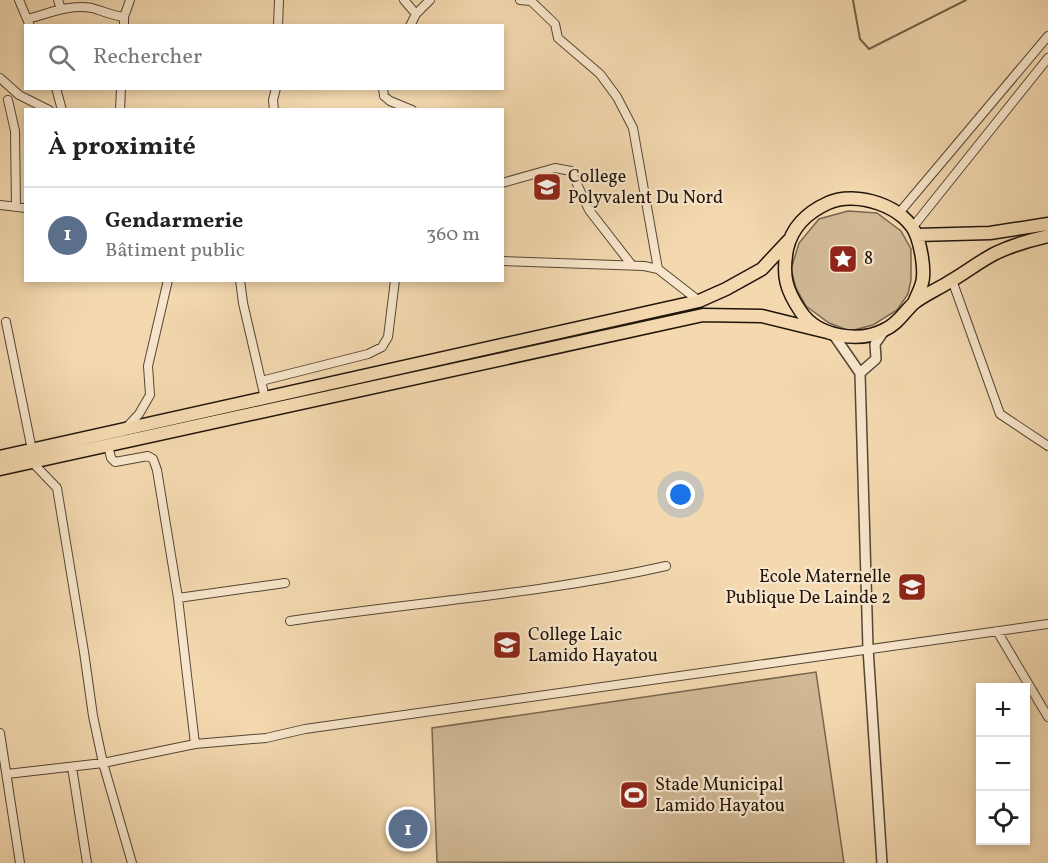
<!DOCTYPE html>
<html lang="fr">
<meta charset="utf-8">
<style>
:root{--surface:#fff;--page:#f2f2f2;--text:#222;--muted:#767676;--line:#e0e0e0;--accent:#b45309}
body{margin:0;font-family:Vollkorn,serif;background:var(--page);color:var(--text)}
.controls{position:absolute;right:18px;bottom:18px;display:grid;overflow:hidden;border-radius:0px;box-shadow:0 3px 9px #0003}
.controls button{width:54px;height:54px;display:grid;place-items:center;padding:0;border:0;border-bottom:2px solid var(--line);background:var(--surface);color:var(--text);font:30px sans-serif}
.you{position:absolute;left:681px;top:495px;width:21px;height:21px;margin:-15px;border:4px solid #fff;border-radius:50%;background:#1a73e8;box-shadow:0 0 0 9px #1a73e833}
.badge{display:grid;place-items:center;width:39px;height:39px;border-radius:50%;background:var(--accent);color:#fff;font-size:20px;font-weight:700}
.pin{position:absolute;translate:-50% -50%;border:3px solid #fff;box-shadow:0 2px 6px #0006}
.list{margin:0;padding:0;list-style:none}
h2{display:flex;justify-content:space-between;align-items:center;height:78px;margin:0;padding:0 24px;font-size:26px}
h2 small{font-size:20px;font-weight:400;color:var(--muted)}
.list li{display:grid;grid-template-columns:39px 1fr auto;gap:18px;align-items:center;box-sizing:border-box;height:96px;padding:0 24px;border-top:2px solid var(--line)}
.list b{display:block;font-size:22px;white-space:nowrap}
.list p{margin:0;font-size:20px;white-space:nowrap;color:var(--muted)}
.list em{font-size:20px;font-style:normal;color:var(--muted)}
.icon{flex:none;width:33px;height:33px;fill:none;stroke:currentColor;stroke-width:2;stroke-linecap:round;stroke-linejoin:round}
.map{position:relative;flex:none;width:1048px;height:863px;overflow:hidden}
.search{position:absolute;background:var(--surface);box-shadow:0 3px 9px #0003;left:24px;top:24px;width:480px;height:66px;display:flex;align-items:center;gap:15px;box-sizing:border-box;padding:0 21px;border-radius:0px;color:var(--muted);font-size:22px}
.panel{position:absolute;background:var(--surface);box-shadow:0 3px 9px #0003;left:24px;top:108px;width:480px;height:174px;border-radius:0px}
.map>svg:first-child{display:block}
.grass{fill:#d0b894;stroke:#78664f;stroke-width:1.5}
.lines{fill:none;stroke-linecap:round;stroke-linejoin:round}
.stream{stroke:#74624c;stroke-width:2}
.minor-casing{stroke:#554634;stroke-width:10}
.tertiary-casing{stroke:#554634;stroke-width:12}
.primary-casing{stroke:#20150a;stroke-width:15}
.minor{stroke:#f8e6cc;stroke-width:8}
.tertiary{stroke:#f8e6cc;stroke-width:9}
.primary{stroke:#f4d9b0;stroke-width:12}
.labels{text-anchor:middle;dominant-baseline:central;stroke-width:4.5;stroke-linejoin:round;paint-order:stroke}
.poi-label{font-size:18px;fill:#20150a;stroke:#f8e6cc;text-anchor:start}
</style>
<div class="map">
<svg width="1048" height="863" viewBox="0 0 1048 863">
<rect width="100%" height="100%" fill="#f4d9b0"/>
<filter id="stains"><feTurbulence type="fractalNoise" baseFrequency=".00333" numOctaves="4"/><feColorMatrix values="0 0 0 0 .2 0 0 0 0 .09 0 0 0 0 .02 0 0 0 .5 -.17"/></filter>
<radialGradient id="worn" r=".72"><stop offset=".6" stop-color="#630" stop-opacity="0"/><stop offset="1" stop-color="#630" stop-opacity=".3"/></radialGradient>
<path class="grass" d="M848,211L877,213L901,231L911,249V280L908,294L897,310L873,325L850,331L829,323L806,306L796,288L791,269L799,243L819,219Z
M816,672L844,863L437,862L432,728Z"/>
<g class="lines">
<path class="stream" d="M853,0L860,39L869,49L966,0"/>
<g class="minor-casing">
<path id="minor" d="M19,0L30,26
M58,0L61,9
M404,0L416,14
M520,0L531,1L555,24L558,38L600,74L617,97L633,128L658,269
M28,19C49,13 70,4 92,8C103,11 113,16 124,17
M124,26V17L130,0
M278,26L279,0
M410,26L416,14L430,0
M0,78L19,95L49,110
M56,88L62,110
M383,88L384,96L390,101L412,110
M8,100L15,131L16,207
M120,110L121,88
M274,110L273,100L276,88
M502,183L555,168L571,171L589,210L631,264
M0,205L26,208
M899,213L1048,36
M912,228L1048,58
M502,261L644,266L658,269L699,301
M240,280L243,303L265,398
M952,280L1000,414L1048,446
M6,322L32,450
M261,381L368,354L382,347L388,337L395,280
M127,427L139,414L150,395L148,366L168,280
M108,445L111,458L115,462L148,456L153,459L157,470L178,598L195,744
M33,463L57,488L84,652L93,716L103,763L132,863
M178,598L285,583
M290,621C415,602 542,594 666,566
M997,631L1048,717
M0,733L20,863
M72,767L87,863
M7,774L103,763L195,744L266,738L305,729L1048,624"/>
</g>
<g class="tertiary-casing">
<path id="tertiary" d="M833,334L860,373L868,648L882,863
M860,373L876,359L875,344L884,331"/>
</g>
<g class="primary-casing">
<path id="primary" d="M917,235L990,233L1048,224
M914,303C917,295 923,285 923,277C924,266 921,248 917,237C907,206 855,190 828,203C808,212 792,227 787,249C782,276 786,290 801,312C818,337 859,343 884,330C898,324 904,312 914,303C924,295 938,289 949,282C965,273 980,261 996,253C1013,245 1030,240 1048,236
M0,457L699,301L726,289L762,269L789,240
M0,469L703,315L762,316L827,332"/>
</g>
<use href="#minor" class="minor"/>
<use href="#tertiary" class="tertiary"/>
<use href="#primary" class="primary"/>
</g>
<defs>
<g id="school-square" transform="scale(1.5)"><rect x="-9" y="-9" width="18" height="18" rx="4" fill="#8f2418" stroke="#f8e6cc"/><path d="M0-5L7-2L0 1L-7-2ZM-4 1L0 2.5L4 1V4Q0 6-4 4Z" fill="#fff"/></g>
<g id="sight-square" transform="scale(1.5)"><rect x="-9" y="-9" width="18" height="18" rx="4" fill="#8f2418" stroke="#f8e6cc"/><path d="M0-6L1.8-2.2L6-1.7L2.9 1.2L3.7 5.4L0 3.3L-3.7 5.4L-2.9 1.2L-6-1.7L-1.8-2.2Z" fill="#fff"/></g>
<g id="stadium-square" transform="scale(1.5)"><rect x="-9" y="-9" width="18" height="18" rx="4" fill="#8f2418" stroke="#f8e6cc"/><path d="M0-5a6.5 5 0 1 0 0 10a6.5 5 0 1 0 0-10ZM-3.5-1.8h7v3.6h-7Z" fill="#fff"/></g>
</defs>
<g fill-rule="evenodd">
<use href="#school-square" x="547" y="187"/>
<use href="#sight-square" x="843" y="259"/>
<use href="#school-square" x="912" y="587"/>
<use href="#school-square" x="507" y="645"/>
<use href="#stadium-square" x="634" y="795"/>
</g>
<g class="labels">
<g class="poi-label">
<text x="568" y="177">College<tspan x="568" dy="21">Polyvalent Du Nord</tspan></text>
<text x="864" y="259">8</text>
<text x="891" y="577" text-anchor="end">Ecole Maternelle<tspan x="891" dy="21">Publique De Lainde 2</tspan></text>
<text x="528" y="635">College Laic<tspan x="528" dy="21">Lamido Hayatou</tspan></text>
<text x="655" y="785">Stade Municipal<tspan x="655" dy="21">Lamido Hayatou</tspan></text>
</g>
</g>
<rect width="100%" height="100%" filter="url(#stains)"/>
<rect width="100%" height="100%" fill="url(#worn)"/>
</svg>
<div class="controls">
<button>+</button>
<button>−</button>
<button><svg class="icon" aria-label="locate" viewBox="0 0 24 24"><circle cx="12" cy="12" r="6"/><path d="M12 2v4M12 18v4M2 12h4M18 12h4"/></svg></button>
</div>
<div class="you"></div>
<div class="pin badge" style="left:408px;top:829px;background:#5c6f8a">1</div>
<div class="search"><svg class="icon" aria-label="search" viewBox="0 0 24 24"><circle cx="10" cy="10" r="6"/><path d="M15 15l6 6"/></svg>Rechercher</div>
<section class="panel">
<h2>À proximité<small></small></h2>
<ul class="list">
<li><span class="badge" style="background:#5c6f8a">1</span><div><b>Gendarmerie</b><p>Bâtiment public</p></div><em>360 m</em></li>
</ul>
</section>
</div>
